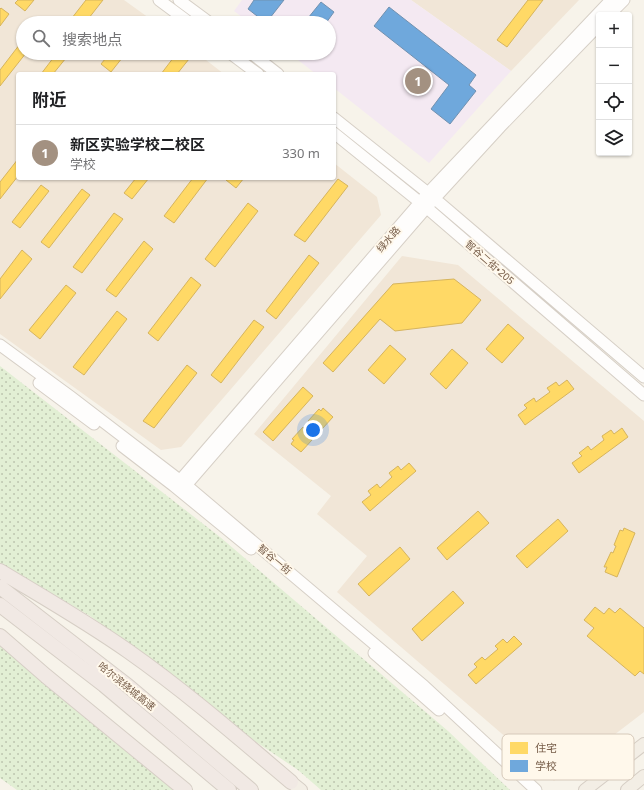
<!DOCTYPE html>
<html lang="zh">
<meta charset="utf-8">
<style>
:root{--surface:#fff;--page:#f6f6f6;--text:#202124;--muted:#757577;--line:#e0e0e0;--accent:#a39181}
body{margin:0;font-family:"Noto Sans","Noto Sans SC",sans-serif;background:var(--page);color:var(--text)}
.controls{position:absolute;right:12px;top:12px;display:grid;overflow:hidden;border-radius:4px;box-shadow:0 1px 3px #0004}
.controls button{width:36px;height:36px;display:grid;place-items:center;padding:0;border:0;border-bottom:1px solid var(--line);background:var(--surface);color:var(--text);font:20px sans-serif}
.you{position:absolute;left:313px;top:430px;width:14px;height:14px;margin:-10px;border:3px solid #fff;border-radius:50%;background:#1a73e8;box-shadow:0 0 0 6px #1a73e833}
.badge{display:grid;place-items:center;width:26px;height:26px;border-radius:50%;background:var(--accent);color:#fff;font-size:13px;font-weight:700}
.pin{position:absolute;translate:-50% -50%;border:2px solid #fff;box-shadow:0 1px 4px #0006}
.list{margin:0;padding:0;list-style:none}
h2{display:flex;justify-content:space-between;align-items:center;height:52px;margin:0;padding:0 16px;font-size:17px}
h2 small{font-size:13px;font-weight:400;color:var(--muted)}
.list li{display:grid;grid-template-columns:26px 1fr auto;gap:12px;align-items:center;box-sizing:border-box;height:56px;padding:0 16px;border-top:1px solid var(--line)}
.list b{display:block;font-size:15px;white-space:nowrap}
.list p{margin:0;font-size:13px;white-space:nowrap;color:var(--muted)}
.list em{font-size:13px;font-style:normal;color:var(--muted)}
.icon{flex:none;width:22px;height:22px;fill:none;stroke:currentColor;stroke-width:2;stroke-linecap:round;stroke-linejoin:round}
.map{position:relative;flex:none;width:644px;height:790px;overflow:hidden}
.search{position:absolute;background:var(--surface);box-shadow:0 1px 3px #0004;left:16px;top:16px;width:320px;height:44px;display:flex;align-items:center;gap:10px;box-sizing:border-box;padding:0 14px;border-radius:22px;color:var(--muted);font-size:15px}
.panel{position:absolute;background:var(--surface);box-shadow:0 1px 3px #0004;left:16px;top:72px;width:320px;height:108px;border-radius:4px}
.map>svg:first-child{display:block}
.residential{fill:#f1e6d7}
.education{fill:#f4e9f2}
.grass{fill:url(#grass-dots)}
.homes{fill:#ffd966;stroke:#d6b45d}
.schools{fill:#6fa8dc;stroke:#7191b0}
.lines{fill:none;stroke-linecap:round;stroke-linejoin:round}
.secondary-casing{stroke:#d6cfc6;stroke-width:13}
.primary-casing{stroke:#d6cec5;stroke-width:14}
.highway-casing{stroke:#d6cec5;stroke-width:16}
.secondary{stroke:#fefdfc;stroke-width:11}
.primary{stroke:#f3eee5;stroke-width:12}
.highway{stroke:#f1e9e4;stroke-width:14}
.labels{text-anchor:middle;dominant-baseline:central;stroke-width:4;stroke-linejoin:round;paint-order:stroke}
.street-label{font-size:10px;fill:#765c48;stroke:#fff8eb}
.key{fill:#fff8eb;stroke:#d6c9ba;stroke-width:1}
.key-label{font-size:11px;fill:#765c48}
</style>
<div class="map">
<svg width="644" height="790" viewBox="0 0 644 790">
<defs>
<pattern id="grass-dots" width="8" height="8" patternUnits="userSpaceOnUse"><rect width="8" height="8" fill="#e2efd4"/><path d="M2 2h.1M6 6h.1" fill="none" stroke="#bcc5ae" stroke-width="1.8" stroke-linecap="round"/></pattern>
</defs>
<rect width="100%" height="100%" fill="#f7f3ea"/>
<path class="residential" d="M0,0H124L156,23H23V53H197L224,74H18V178H334V163L377,197L381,215L181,447L161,450L0,334Z
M411,0H579L511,71Z
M402,256L458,265L644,421V712L554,781L516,746L337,592L367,556L317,514L331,496L254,434Z"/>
<path class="education" d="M242,0H411L511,71L429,163L334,88V74H316L289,53H329V23H250L234,11Z"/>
<path class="grass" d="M0,366L220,537L448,731L510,790H321L298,770L240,731L186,686L90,616L0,563Z
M0,645L55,693L174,790H17L0,778Z"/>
<path class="homes" d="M18,0H34L25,11L15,3Z
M86,0H103L85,23H68Z
M528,0H543L507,47L497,40Z
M1,8L9,14L0,26V9Z
M23,40V53H26L0,86V70Z
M57,53H60L66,58L53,74H41Z
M110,53H126L111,72L101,64Z
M177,53H182L189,59L177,74H161Z
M18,159V176L0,199V182Z
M136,178H149L132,199L124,193Z
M193,178H208L174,223L164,216Z
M228,178H244L236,188L226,180Z
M338,179L348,186L305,242L294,235Z
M41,185L49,191L20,228L12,222Z
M82,189L90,195L49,248L41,242Z
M248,203L258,211L215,267L205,259Z
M114,213L123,219L82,273L73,267Z
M144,241L153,249L116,297L106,290Z
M22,250L32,259L0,299V279Z
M309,255L319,263L276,319L266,311Z
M191,277L201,285L158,341L148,333Z
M454,279L481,300L462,323L395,331L380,319L333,372L323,363L393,284Z
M66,285L76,293L40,339L29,330Z
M117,311L127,319L84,375L73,367Z
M254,320L264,327L221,383L211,375Z
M508,324L524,338L502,363L486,349Z
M390,345L406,359L384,384L368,370Z
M452,349L468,363L446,389L430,374Z
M187,365L197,373L154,428L143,421Z
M567,380L574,389L525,425L518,415L527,408L524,405L534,398L536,402L550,392L547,388L556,382L559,386Z
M303,387L313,396L273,441L263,432Z
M323,408L333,417L301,452L291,444L294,440L292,439L303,427L305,429L310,423L308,421L319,409L321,411Z
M622,428L628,437L579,473L572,463L582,456L579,453L588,446L591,450L604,440L602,436L611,430L614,434Z
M409,463L416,471L370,511L362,502L371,495L368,491L377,484L380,488L392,477L389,473L398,466L401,470Z
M478,511L489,523L447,560L437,548Z
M558,519L568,531L527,568L516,556Z
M624,528L635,533L617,577L605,572L607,567H604L611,552L613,553L616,546L614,545L620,530L623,531Z
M400,547L410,559L369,596L358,584Z
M453,591L464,603L422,641L412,629Z
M595,607L604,614L609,608L615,613L620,608L644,628V674L640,671L635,676L587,636L594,628L584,620Z
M514,636L522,644L476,684L468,675L477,667L474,664L482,657L485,660L498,649L495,646L503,639L507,643Z"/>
<path class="schools" d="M254,0H284L266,23L248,9Z
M321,2L334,12L326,23H304Z
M389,7L476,75L469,85L476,91L450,124L431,109L449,85L374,26Z"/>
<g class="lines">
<g class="secondary-casing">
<path id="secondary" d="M159,0L190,23
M179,0L210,23
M609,15L624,0
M230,53L258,74
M251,53L278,74
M334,118L428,193L644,377
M334,133L427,208L644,395
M0,345L71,397L186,485L424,686L536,790
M39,383L94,424
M122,446L174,486L251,549
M176,485L428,193L611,0
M182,490L434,199L500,127L599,25
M374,653L439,710"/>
</g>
<g class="primary-casing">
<path id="primary" d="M291,782L301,790
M585,790L644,744
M627,790L644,776"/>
</g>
<g class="highway-casing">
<path id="highway" d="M0,571C43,597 87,622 128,651C185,691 238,737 291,782
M0,587L128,686L251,790
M0,605L104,685L229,790
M0,636L46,676L185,790"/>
</g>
<use href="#secondary" class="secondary"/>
<use href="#primary" class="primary"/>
<use href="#highway" class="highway"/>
</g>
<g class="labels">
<g class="street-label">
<text transform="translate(388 239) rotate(-49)">绿水路</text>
<text transform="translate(490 262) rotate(41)">智谷二街•205</text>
<text transform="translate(275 559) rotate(40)">智谷一街</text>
<text transform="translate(127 686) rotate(39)">哈尔滨绕城高速</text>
</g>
</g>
<rect x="502" y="734" width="132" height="46" rx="6" class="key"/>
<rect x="510" y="742" width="18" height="12" fill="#ffd966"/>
<rect x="510" y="760" width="18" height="12" fill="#6fa8dc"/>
<g class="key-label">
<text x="535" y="752">住宅</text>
<text x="535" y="770">学校</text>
</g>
</svg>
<div class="controls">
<button>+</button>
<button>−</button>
<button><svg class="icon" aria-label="locate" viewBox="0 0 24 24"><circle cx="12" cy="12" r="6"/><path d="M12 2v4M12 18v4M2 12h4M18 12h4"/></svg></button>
<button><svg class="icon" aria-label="layers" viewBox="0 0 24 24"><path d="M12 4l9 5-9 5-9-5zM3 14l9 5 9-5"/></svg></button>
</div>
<div class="you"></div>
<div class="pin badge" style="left:418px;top:81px">1</div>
<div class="search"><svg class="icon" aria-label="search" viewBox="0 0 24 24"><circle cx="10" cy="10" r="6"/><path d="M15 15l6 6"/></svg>搜索地点</div>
<section class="panel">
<h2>附近<small></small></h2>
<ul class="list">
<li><span class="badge">1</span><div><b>新区实验学校二校区</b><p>学校</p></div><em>330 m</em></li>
</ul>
</section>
</div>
